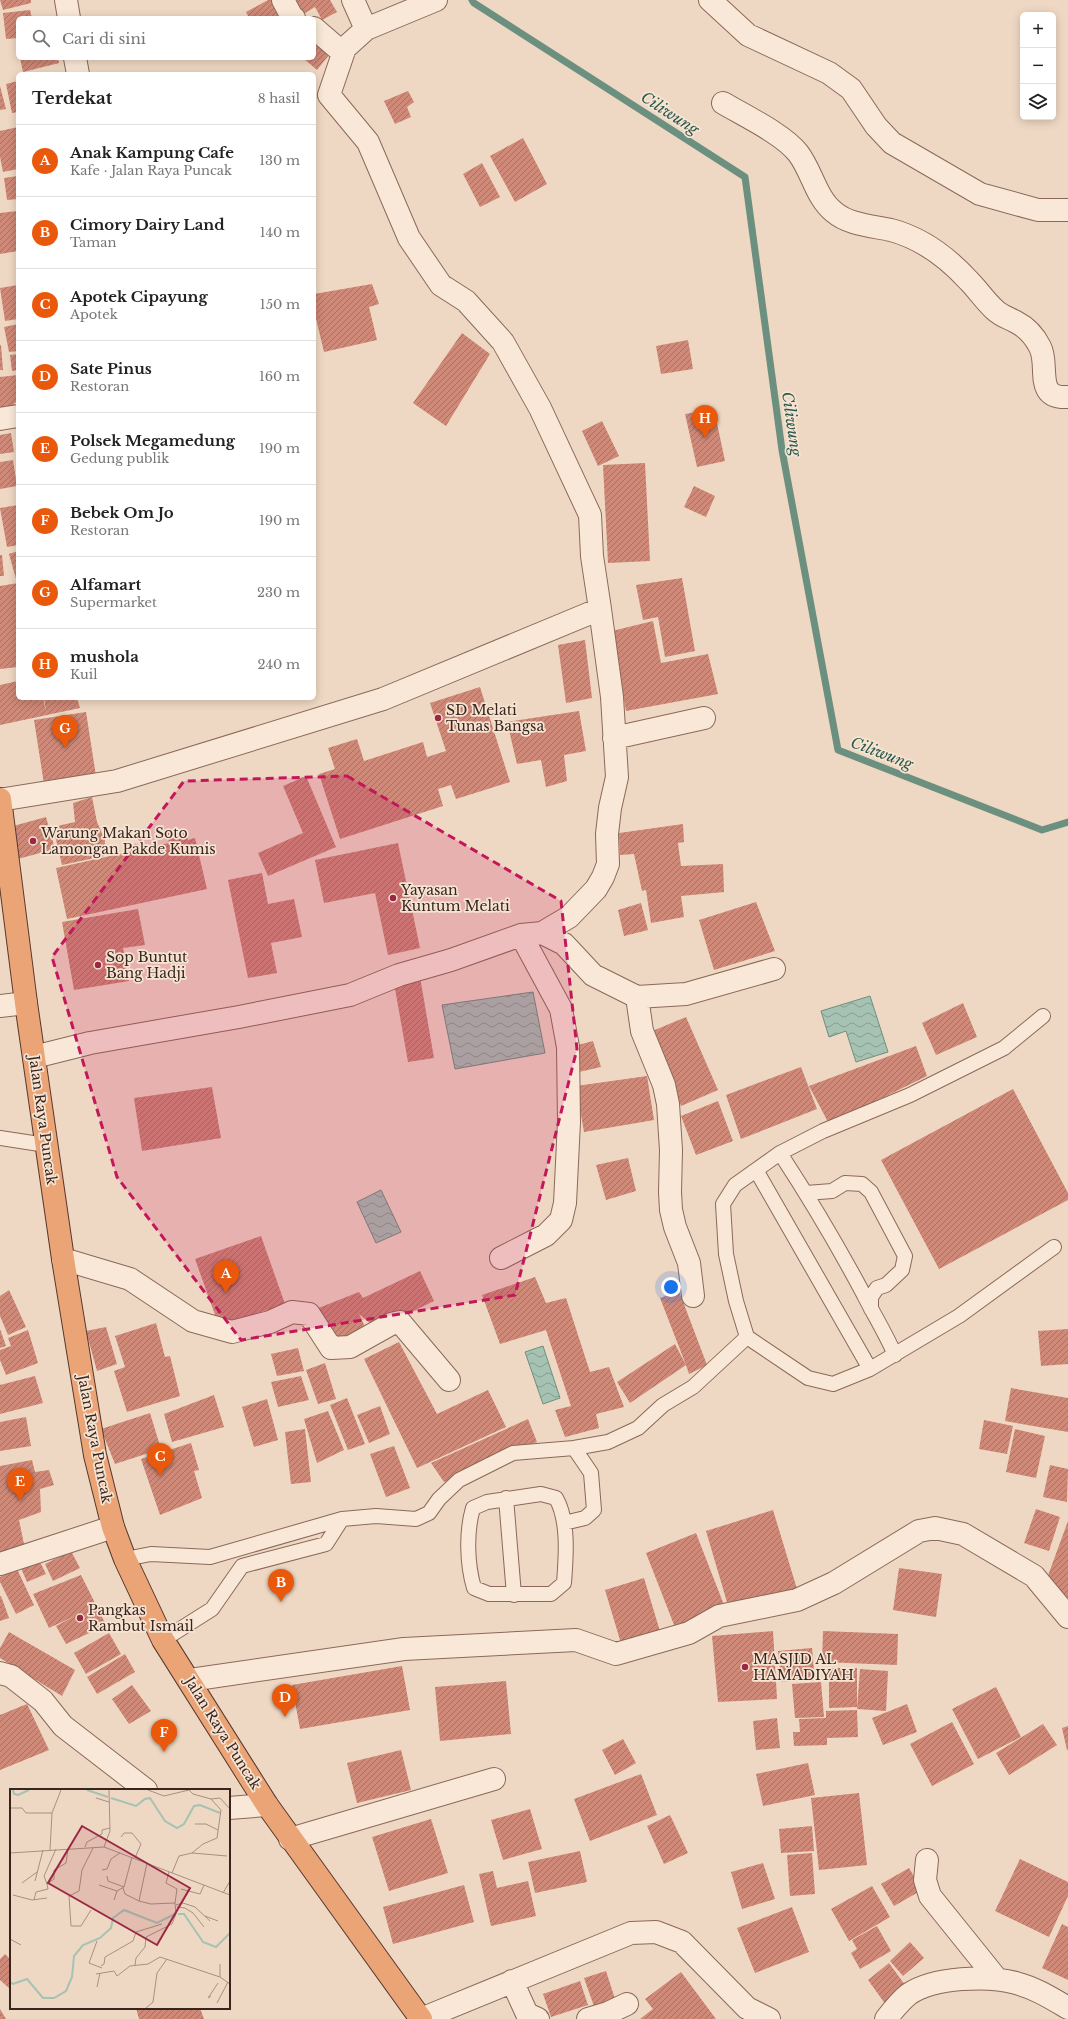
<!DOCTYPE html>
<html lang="id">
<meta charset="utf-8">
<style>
:root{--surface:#fff;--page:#f6f6f6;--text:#222;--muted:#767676;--line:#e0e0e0;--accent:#ea580c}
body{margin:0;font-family:"Libre Baskerville",serif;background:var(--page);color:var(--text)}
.controls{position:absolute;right:12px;top:12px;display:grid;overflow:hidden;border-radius:6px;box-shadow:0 2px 10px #0003}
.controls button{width:36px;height:36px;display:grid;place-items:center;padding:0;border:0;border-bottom:1px solid var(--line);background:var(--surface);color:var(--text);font:20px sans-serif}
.you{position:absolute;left:671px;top:1287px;width:14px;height:14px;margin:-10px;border:3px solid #fff;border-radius:50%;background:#1a73e8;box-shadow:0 0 0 6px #1a73e833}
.badge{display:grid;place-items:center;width:26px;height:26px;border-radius:50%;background:var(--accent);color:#fff;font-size:13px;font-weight:700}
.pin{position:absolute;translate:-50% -33px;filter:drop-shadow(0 1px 2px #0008)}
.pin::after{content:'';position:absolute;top:21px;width:14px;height:12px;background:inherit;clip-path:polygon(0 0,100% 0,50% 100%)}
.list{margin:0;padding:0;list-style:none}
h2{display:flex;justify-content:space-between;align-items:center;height:52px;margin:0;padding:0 16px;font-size:17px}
h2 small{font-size:13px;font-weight:400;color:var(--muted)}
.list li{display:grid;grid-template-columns:26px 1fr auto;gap:12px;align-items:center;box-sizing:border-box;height:72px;padding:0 16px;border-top:1px solid var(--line)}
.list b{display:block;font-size:15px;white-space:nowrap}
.list p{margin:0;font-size:13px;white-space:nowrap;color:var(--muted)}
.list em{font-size:13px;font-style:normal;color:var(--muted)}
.icon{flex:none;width:22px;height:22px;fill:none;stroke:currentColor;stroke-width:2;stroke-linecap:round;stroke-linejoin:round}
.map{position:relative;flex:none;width:1068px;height:2019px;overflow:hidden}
.search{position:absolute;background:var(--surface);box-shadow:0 2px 10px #0003;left:16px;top:16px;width:300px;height:44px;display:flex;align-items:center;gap:10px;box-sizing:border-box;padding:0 14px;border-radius:6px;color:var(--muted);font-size:15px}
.panel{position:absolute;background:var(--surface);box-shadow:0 2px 10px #0003;left:16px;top:72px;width:300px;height:628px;border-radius:6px}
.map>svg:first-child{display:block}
.water{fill:url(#water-waves);stroke:#6c907f}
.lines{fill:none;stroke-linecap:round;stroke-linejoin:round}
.stream{stroke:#6c907f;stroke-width:7}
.building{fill:url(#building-hatch)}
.service-casing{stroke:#8a6959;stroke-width:16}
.minor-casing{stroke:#8a6959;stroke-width:24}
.trunk-casing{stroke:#57382e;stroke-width:24}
.service{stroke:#f9e8d7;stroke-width:14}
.minor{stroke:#f9e8d7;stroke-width:22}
.trunk{stroke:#eaa476;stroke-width:22}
.marked{fill:#c2185b;fill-opacity:0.2;stroke:#c2185b;stroke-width:3;stroke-dasharray:8 5;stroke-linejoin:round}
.poi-dot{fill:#9a2842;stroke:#f6e4d3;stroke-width:1.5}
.labels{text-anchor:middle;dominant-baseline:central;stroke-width:3.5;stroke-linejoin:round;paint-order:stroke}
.poi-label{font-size:14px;fill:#39251e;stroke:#f6e4d3;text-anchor:start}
.street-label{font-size:14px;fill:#39251e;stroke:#f6e4d3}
.water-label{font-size:15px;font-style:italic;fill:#2d594d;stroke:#f6e4d3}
.inset-river{fill:none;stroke:#a5c2b3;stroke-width:2}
.inset-road{fill:none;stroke:#a69081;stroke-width:1}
.view{fill:#9a2842;fill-opacity:0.15;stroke:#9a2842;stroke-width:2}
.inset-edge{fill:none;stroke:#39251e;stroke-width:2}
</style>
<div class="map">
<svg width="1068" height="2019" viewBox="0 0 1068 2019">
<defs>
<pattern id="water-waves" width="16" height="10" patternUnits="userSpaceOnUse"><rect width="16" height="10" fill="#a5c2b3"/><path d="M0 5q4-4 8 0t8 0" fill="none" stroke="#879d91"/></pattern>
<pattern id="building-hatch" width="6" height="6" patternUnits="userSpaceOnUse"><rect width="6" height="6" fill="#ce8978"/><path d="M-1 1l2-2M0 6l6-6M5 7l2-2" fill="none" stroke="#a87062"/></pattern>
</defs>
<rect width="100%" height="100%" fill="#efd8c3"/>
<path class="water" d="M533,992L545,1053L455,1069L442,1005Z
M870,996L888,1052L856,1062L846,1031L829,1037L821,1011Z
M381,1190L401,1232L376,1243L357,1202Z
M543,1346L560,1398L543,1404L525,1352Z"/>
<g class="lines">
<path class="stream" d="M472,0L474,3L745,177L782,450L838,750L1042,830L1068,822"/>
</g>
<path class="building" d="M0,0H31V3L3,10Z
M268,0H274L282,18H249L246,12Z
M291,0H330L337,12L322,20L315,7L300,16Z
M30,10L32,18H18V38L6,39L3,13Z
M314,41L333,50L317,70L303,58H314Z
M20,58H58L59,63L23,72Z
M18,81V112L12,113L6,84Z
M0,86L6,109L0,110Z
M408,91L414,102L407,107L411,117L395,124L384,101Z
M18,127V169L3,172L0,157V131Z
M523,138L547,184L515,202L490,156Z
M482,163L500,197L480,207L463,174Z
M18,176V199L7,200L4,178Z
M17,211L18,251L0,254V213Z
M372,284L379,304L369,307L377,340L324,352L314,310V294Z
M18,285V319L5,321L0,288Z
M18,324V351L9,352L4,327Z
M462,333L490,354L446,426L413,403Z
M688,340L693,369L661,374L656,346Z
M0,345H1L3,370H0Z
M18,354V370L12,371L10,355Z
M18,375V402L14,403L15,411L0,413V377Z
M714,409L725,461L697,467L685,414Z
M602,421L619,456L598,466L582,431Z
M11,433L14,452L0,454V435Z
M13,460L17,486L0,489V462Z
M645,463L650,561L608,563L603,465Z
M694,486L715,496L706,517L684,507Z
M18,505V545L7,547L0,508Z
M18,551V579H16L9,554Z
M0,555H2L4,576H0Z
M682,578L695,651L665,657L658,617L643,620L636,585Z
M18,583V667L0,669V586Z
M653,621L661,663L708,654L718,694L626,711L612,631Z
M585,640L592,698L566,703L558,645Z
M18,681V698H43L46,712L44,698H77L80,708L0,725V685Z
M480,687L510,782L456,799L451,785L438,789L443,806L340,839L319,774L335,769L328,748L357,739L364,761L423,742L427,757L446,751L430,703Z
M579,711L586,751L564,755L567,781L546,787L541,760L517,764L507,722Z
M86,712L96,776L44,784L34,720Z
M306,776L336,847L268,876L258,853L303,833L283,786Z
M92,797L97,822L105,840L104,856L62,865L53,827L75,822L73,803Z
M46,817L55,849L14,860L6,828Z
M683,824L684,842L678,843L681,866L723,864L724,892L681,896L684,917L651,923L646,890L642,891L634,854L620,855L619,833Z
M185,829L188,840L195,838L207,889L67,919L56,868L169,843L167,833Z
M398,843L420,948L388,955L375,893L324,903L315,860Z
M262,873L268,904L294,899L302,937L271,943L277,973L248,978L228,880Z
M756,902L775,951L714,970L699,920Z
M641,903L648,930L624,936L618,910Z
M138,909L145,945L123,948L129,981L74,990L62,922Z
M420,977L434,1058L408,1062L394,983Z
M963,1003L977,1037L936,1055L922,1023Z
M686,1017L718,1090L681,1106L650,1032Z
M593,1041L601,1067L579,1072L574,1046Z
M916,1046L927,1076L829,1124L809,1086Z
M801,1067L817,1109L741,1139L726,1095Z
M647,1076L654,1120L584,1132L576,1086Z
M212,1087L221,1138L142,1151L134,1098Z
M1013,1089L1068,1193V1200L939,1269L881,1160Z
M718,1101L733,1141L696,1155L681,1116Z
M628,1158L636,1191L606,1200L596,1165Z
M261,1236L285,1304L219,1326L195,1259Z
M420,1271L434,1301L377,1329L359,1314L368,1333L335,1349L316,1309L359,1292L363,1298Z
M535,1277L546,1303L566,1298L590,1372L609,1367L624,1407L596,1414L599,1428L565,1437L555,1410L571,1406L546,1330L500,1344L482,1295Z
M9,1290L26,1327L8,1335L0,1316V1296Z
M679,1291L707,1365L689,1374L686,1365L630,1403L617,1382L675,1344L686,1365L660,1298Z
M156,1323L165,1357L170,1356L180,1396L127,1412L114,1371L125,1367L115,1336Z
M106,1327L117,1364L97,1371L86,1331Z
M0,1329L6,1346L0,1348Z
M1068,1329V1364L1041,1366L1038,1331Z
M28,1330L38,1363L6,1375L0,1360V1350L11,1346L8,1338Z
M399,1342L437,1414L488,1390L506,1427L417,1468L364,1359Z
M298,1348L304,1371L277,1376L271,1354Z
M325,1363L336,1399L318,1404L306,1370Z
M35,1376L43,1403L0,1414V1385Z
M301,1376L309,1400L278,1407L271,1382Z
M1011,1388L1068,1398V1432L1005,1421Z
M214,1395L224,1427L172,1442L164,1414Z
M347,1398L365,1444L348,1450L330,1405Z
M267,1399L278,1440L254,1447L242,1407Z
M380,1406L390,1434L369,1443L357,1415Z
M328,1411L344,1450L317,1463L304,1419Z
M150,1413L161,1449L115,1464L101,1429Z
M26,1417L31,1446L0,1451V1422Z
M528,1419L537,1442L444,1482L431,1463Z
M984,1420L1013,1426L1007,1454L979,1449Z
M305,1429L311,1482L291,1484L285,1432Z
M1015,1429L1045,1436L1036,1478L1006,1472Z
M191,1443L199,1470L194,1471L202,1498L160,1515L141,1459Z
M394,1446L410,1488L386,1497L370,1454Z
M32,1460L35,1472L49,1470L54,1485L40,1489L41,1512L19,1520L25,1549L0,1553V1466Z
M1050,1465L1068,1469L1067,1502L1043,1497Z
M1036,1509L1060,1517L1049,1551L1024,1543Z
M773,1510L797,1589L729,1609L706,1531Z
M1068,1521V1598L1046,1581Z
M696,1533L726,1610L676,1630L646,1553Z
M71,1551L80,1568L53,1581L45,1564Z
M38,1558L46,1574L27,1582L20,1566Z
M899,1568L942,1574L936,1617L893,1610Z
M17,1569L34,1605L16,1614L0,1582V1577Z
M81,1575L106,1625L66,1644L56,1626L75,1616L49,1628L33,1594Z
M644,1578L662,1638L623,1650L605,1590Z
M0,1596H1L9,1618L0,1621Z
M773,1631L777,1699L718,1702L712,1636Z
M823,1631L898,1634L897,1665L822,1662Z
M9,1632L75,1670L62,1696L0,1658V1648Z
M109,1633L121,1654L86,1674L74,1653Z
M812,1648L815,1680L781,1682L778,1651Z
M125,1654L135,1672L97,1694L87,1677Z
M402,1666L410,1710L300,1729L292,1685Z
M829,1668H857V1707L829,1708Z
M860,1669L888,1671L886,1711L857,1709Z
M506,1681L511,1734L440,1741L435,1687Z
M821,1682L824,1717L795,1718L792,1684Z
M132,1685L151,1711L129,1724L112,1699Z
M996,1687L1021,1737L978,1759L952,1709Z
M27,1704L49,1750L0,1770V1715Z
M907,1704L917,1732L883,1745L872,1718Z
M826,1711L857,1710L858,1737L827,1738V1745L794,1746L793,1732H800L799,1719L826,1718Z
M777,1718L780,1748L756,1750L753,1721Z
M952,1722L974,1764L932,1786L910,1744Z
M1043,1724L1057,1745L1009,1775L996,1753Z
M1068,1726V1750H1067L1062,1728Z
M623,1739L636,1763L615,1775L602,1750Z
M401,1750L411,1790L357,1803L347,1763Z
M808,1763L815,1795L763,1806L756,1774Z
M641,1774L657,1815L590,1841L574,1799Z
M859,1793L867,1865L819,1870L811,1798Z
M530,1809L542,1849L503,1860L491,1820Z
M670,1815L688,1853L664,1864L647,1826Z
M431,1819L448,1873L389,1891L372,1837Z
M812,1826L814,1851L781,1853L779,1829Z
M580,1851L587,1882L535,1893L528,1862Z
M812,1853L815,1894L790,1896L787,1855Z
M1020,1859L1068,1882V1896L1049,1937L995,1911Z
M763,1863L775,1899L742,1909L731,1872Z
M909,1868L922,1890L894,1906L881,1884Z
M493,1871L497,1888L528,1881L536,1916L491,1926L479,1874Z
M464,1885L474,1922L393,1944L383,1907Z
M872,1886L890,1917L849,1941L831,1909Z
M792,1907L809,1952L755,1973L737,1928Z
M1062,1924L1068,1927V1980L1042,1968Z
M877,1926L891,1951L860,1969L851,1953L857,1949L852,1940Z
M910,1942L924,1958L903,1976L890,1961Z
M5,1954L11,1960L10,1989L0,1980V1959Z
M889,1963L908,1989L886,2005L868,1980Z
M606,1971L617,2005L596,2012L584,1978Z
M681,1972L716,2019H640L653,2009L645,1999Z
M580,1981L588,2005L551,2017L543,1994Z
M136,2008H200L204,2019H139Z
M0,2009L6,2019H0Z"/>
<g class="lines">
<g class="service-casing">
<path id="service" d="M0,1138L46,1145
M780,1153C810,1199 838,1246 864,1295C874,1315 886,1334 895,1355
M756,1170L870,1369
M806,1193L832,1191L845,1183L862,1184L871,1192L905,1256L902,1270L886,1285L877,1288L871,1297V1309
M747,1337L808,1378L833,1384L870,1369L959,1316L1054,1247
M574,1448L608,1442L638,1428L663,1405L693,1387L747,1337L736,1301L726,1254L723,1204L735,1185L780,1153L823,1131L910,1095L1004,1048L1043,1016
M541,1494L556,1498C569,1521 566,1557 564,1583L551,1594H489L474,1588C467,1564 466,1532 473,1508L487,1502Z
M506,1498L514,1595
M125,1559L151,1554L210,1557L342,1519L376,1516L416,1519L429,1513L439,1499L459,1480L513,1453L574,1448L591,1473L594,1510L585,1518L564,1523
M163,1640L212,1609L242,1566L326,1544L342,1519"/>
</g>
<g class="minor-casing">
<path id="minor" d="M66,0L69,18
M283,0L292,17L294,18
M353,0L366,29
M710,0L748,35L829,73L851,89L876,126L892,143L911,154L980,194L1038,210H1068
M314,28L343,53
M75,58L78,74
M329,95L368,142L409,238L441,285L466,301L503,342L540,408L590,515L592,556L600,609
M329,95L345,48L366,29L436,0
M723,103C745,116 783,134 798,153C812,171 816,198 834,212C849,225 873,226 891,230C921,238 948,258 969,281C978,290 985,301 995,310C1001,316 1009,318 1016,322C1026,327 1035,337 1040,347C1050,366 1033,399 1068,397
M0,419L18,416
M614,738L704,718
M0,800L117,781L383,699L600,609L612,697L617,777L610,808L607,834L608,864L603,877L596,889L569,917L542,933
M637,997L642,1031L664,1085L668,1104L671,1150L670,1192L671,1210L675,1227L689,1263L693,1296
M0,1006L26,1003
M34,1057L90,1043L239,1017L350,995L399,975L451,960L521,935L542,933L564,944L593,975L637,997L686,994L774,969
M501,1258L546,1235L561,1220L565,1203L569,1122L568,1047L561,1009L521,935
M63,1259L130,1279L193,1321L232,1332L270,1322L292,1312L309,1314L331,1348L350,1347L391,1324L400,1322L449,1380
M0,1564L113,1527
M0,1673L11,1676L43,1701L63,1726L146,1790
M190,1680L404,1649L576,1640L616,1654L689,1633L719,1616L797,1600L834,1583L919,1531L935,1528L963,1534L1034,1576L1068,1617
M229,1808L267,1805
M290,1839L494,1779
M927,1860L925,1880L930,1896L996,1978
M512,1981L527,2014L538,2019
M421,2019L631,1933L656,1932L682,1942L747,2008L769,2019
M588,2019L608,2013L627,2004
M886,2019C893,2010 900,2001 909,1994C934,1977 988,1975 1016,1983C1035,1988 1051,1998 1068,2008"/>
</g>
<g class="trunk-casing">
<path id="trunk" d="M0,799L26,1003L63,1259L95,1455L113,1527L125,1559L163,1640L267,1805L421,2019"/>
</g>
<use href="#service" class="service"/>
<use href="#minor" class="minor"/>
<use href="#trunk" class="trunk"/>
</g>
<path class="marked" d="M347,776L561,901L577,1049L515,1295L241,1340L117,1177L52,957L184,781Z"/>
<g class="poi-dot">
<circle cx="438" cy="718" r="4"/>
<circle cx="33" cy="841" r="4"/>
<circle cx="393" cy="898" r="4"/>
<circle cx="98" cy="965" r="4"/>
<circle cx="80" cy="1618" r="4"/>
<circle cx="745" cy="1667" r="4"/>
</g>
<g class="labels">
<g class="poi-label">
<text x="446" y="710">SD Melati<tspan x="446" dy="16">Tunas Bangsa</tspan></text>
<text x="41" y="833">Warung Makan Soto<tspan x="41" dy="16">Lamongan Pakde Kumis</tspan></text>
<text x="401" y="890">Yayasan<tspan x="401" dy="16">Kuntum Melati</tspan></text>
<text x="106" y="957">Sop Buntut<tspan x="106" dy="16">Bang Hadji</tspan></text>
<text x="88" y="1610">Pangkas<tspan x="88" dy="16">Rambut Ismail</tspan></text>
<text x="753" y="1659">MASJID AL<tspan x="753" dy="16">HAMADIYAH</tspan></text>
</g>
<g class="street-label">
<text transform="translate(43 1120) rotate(82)">Jalan Raya Puncak</text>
<text transform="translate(95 1439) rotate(79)">Jalan Raya Puncak</text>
<text transform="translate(223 1733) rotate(58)">Jalan Raya Puncak</text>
</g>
<g class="water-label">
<text transform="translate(670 113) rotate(33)">Ciliwung</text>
<text transform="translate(792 424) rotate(82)">Ciliwung</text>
<text transform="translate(882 753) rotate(21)">Ciliwung</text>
</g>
</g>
<g transform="translate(10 1789)">
<rect width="220" height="220" fill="#efd8c3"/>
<path class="inset-river" d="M3,1L4,5L8,6L19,1M77,1L98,8M101,9L126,17L135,10L140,9L155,32L167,39L174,35L184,17L190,16L210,24M168,125H174L193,153L206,158L220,144M0,193L3,195L17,190L33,209H44L56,202L62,188L64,167L73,156L90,149L101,139L103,129L114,121L147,134L165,125"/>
<path class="inset-road" d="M138,1L154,7L179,1L183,5L201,10L211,21L207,49L193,55L182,64L169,67L162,84M86,9L99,13M201,10L210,9L220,20M0,19H12L16,24H42M185,35H196L208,41M111,48L114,44H122L131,55L125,69M75,58L77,53L92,45V41L100,39M94,58L100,42L99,1M46,60L34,87L37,95L44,90V81L56,74L58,60M40,61L42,24L51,1M0,64L94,58L220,106M182,64L217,67M92,81L97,80L101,70L110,64M97,87L98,92L114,98M25,92L33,61M12,94L27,83M89,96L107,102M113,99L115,105L129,112L137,74M171,100L190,105L194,96M213,104L220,92M3,106L22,111L37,109M24,111L26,103L38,100L37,95M104,111L107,102L114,98L122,68M129,112L141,115L165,114M166,116L173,114L185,118L200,132M167,118L175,119L183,124L194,138M81,121L71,137H61L59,107L69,102L72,81L83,59M195,127L208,132M0,150L11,156M87,152L79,174L92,179M125,176L126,169L135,158L136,148L162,135L166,125L165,114L167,100L156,94L159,83M91,177L94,175L95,168L123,152L126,143L152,135M86,185L104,182L107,187L120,177L138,175L150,168L210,188L220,195M210,188V175M87,198L90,184M201,207L198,209L208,194M207,214L218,193M136,219L143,213L147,184L157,170"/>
<path class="view" d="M72,37L180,99L147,156L38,94Z"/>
<rect width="220" height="220" class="inset-edge"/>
</g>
</svg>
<div class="controls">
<button>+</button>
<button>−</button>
<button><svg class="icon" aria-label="layers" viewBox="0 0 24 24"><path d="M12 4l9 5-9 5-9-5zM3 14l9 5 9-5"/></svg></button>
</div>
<div class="you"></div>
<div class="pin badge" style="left:226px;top:1293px">A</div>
<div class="pin badge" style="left:281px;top:1602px">B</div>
<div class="pin badge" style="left:160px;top:1476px">C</div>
<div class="pin badge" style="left:285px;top:1717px">D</div>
<div class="pin badge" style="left:20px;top:1501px">E</div>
<div class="pin badge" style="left:164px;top:1752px">F</div>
<div class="pin badge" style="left:65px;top:748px">G</div>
<div class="pin badge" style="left:705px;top:438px">H</div>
<div class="search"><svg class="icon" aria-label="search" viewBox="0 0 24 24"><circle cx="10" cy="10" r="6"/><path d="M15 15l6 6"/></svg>Cari di sini</div>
<section class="panel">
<h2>Terdekat<small>8 hasil</small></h2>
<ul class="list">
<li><span class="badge">A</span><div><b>Anak Kampung Cafe</b><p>Kafe · Jalan Raya Puncak</p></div><em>130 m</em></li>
<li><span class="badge">B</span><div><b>Cimory Dairy Land</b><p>Taman</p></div><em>140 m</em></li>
<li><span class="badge">C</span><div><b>Apotek Cipayung</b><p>Apotek</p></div><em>150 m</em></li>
<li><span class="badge">D</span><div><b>Sate Pinus</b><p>Restoran</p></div><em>160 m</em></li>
<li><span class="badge">E</span><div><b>Polsek Megamedung</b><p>Gedung publik</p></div><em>190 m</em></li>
<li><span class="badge">F</span><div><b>Bebek Om Jo</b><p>Restoran</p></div><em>190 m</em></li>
<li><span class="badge">G</span><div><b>Alfamart</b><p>Supermarket</p></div><em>230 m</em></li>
<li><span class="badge">H</span><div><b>mushola</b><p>Kuil</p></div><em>240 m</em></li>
</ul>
</section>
</div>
